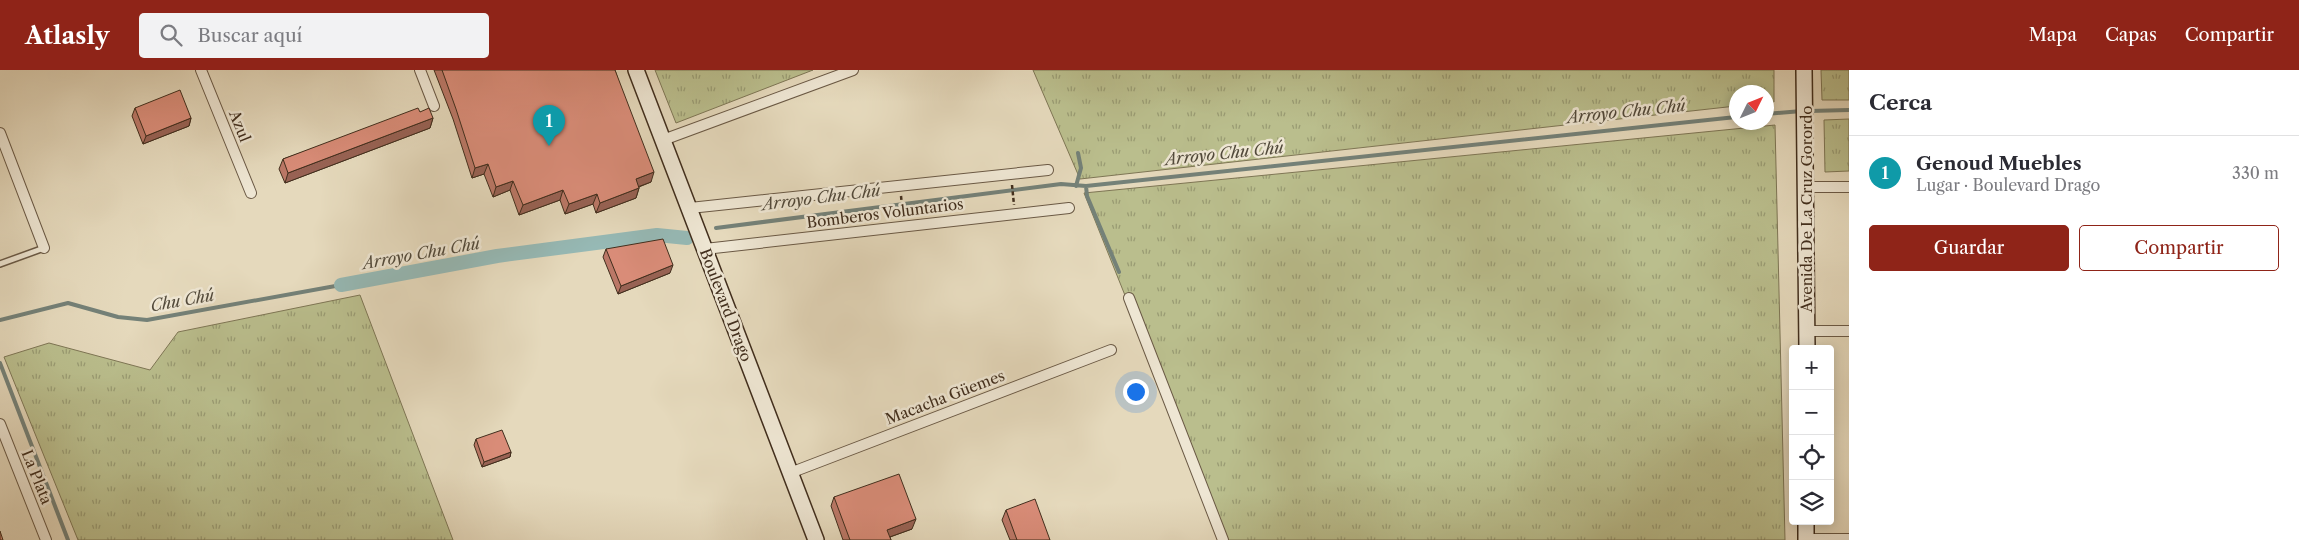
<!DOCTYPE html>
<html lang="es">
<meta charset="utf-8">
<style>
:root{--surface:#fff;--page:#f2f2f3;--text:#2b2b33;--muted:#7c7c81;--line:#e1e1e2;--accent:#8f2418}
body{margin:0;font-family:"Libre Caslon Text",serif;background:var(--page);color:var(--text)}
.controls{position:absolute;right:15px;bottom:15px;display:grid;overflow:hidden;border-radius:5px;box-shadow:0 2px 12px #0003}
.controls button{width:45px;height:45px;display:grid;place-items:center;padding:0;border:0;border-bottom:1px solid var(--line);background:var(--surface);color:var(--text);font:25px sans-serif}
.compass{position:absolute;left:1729px;top:15px;width:45px;height:45px;border-radius:50%;background:var(--surface);box-shadow:0 2px 12px #0003;rotate:47deg}
.you{position:absolute;left:1135px;top:321px;width:18px;height:18px;margin:-12px;border:4px solid #fff;border-radius:50%;background:#1a73e8;box-shadow:0 0 0 8px #1a73e833}
.badge{display:grid;place-items:center;width:32px;height:32px;border-radius:50%;background:var(--accent);color:#fff;font-size:16px;font-weight:700}
.pin{position:absolute;translate:-50% -41px;filter:drop-shadow(0 1px 2px #0008)}
.pin::after{content:'';position:absolute;top:26px;width:18px;height:15px;background:inherit;clip-path:polygon(0 0,100% 0,50% 100%)}
.list{margin:0;padding:0;list-style:none}
h2{display:flex;justify-content:space-between;align-items:center;height:65px;margin:0;padding:0 20px;font-size:21px}
h2 small{font-size:16px;font-weight:400;color:var(--muted)}
.list li{display:grid;grid-template-columns:32px 1fr auto;gap:15px;align-items:center;box-sizing:border-box;height:75px;padding:0 20px;border-top:1px solid var(--line)}
.list b{display:block;font-size:19px;white-space:nowrap}
.list p{margin:0;font-size:16px;white-space:nowrap;color:var(--muted)}
.list em{font-size:16px;font-style:normal;color:var(--muted)}
.actions{display:flex;gap:10px;padding:15px 20px}
.actions a{flex:1;padding:11px 0;border:1px solid var(--accent);border-radius:5px;text-align:center;font-size:18px;color:var(--accent)}
.actions .main{background:var(--accent);color:#fff}
.icon{flex:none;width:28px;height:28px;fill:none;stroke:currentColor;stroke-width:2;stroke-linecap:round;stroke-linejoin:round}
.map{position:relative;flex:none;width:1849px;height:470px;overflow:hidden}
header{display:flex;align-items:center;gap:30px;box-sizing:border-box;height:70px;padding:0 25px;background:var(--accent);color:#fff}
header strong{font-size:24px}
nav{display:flex;gap:28px;margin-inline-start:auto;font-size:18px}
.search{width:350px;height:45px;background:var(--page);display:flex;align-items:center;gap:12px;box-sizing:border-box;padding:0 18px;border-radius:5px;color:var(--muted);font-size:19px}
main{display:flex}
aside{flex:1;background:var(--surface)}
.map>svg:first-child{display:block}
.grass{fill:url(#grass-tufts);stroke:#7e7655}
.lines{fill:none;stroke-linecap:round;stroke-linejoin:round}
.stream{stroke:#748178;stroke-width:4}
.canal{stroke:#96b9b5;stroke-width:14}
.service-casing{stroke:#6a5945;stroke-width:8}
.minor-casing{stroke:#6a5945;stroke-width:12}
.secondary-casing{stroke:#412e1d;stroke-width:18}
.path{stroke:#412e1d;stroke-width:2.5;stroke-dasharray:4 2.5;stroke-linecap:butt}
.service{stroke:#eee6d3;stroke-width:5}
.minor{stroke:#eee6d3;stroke-width:10}
.secondary{stroke:#eee6d3;stroke-width:15}
.wall{fill:#bb7867;stroke:#412e1d}
.shaded-wall{fill:#986254;stroke:#412e1d}
.building{fill:#d98c78;stroke:#412e1d}
.labels{text-anchor:middle;dominant-baseline:central;stroke-width:5;stroke-linejoin:round;paint-order:stroke}
.street-label{font-size:15px;fill:#412e1d;stroke:#eee6d3}
.water-label{font-size:16px;font-style:italic;fill:#524a3b;stroke:#eee6d3}
</style>
<header>
<strong>Atlasly</strong>
<div class="search"><svg class="icon" aria-label="search" viewBox="0 0 24 24"><circle cx="10" cy="10" r="6"/><path d="M15 15l6 6"/></svg>Buscar aquí</div>
<nav><a>Mapa</a><a>Capas</a><a>Compartir</a></nav>
</header>
<main>
<div class="map">
<svg width="1849" height="470" viewBox="0 0 1849 470">
<defs>
<pattern id="grass-tufts" width="24" height="20" patternUnits="userSpaceOnUse" patternTransform="scale(1.25)"><rect width="24" height="20" fill="#babe8d"/><path d="M3 7l-1-3M5 7V3M7 7l1-3M15 17l-1-3M17 17v-4M19 17l1-3" fill="none" stroke="#999b73"/></pattern>
</defs>
<rect width="100%" height="100%" fill="#e5d9bc"/>
<filter id="stains"><feTurbulence type="fractalNoise" baseFrequency=".004" numOctaves="4"/><feColorMatrix values="0 0 0 0 .2 0 0 0 0 .09 0 0 0 0 .02 0 0 0 .5 -.17"/></filter>
<radialGradient id="worn" r=".72"><stop offset=".6" stop-color="#630" stop-opacity="0"/><stop offset="1" stop-color="#630" stop-opacity=".3"/></radialGradient>
<path class="grass" d="M655,0H813L676,53Z
M1033,0H1774V32H1767L1766,22H1736V36L1080,109Z
M1821,0H1849V30H1822Z
M1849,49V101L1825,102L1824,50Z
M1775,55L1785,470H1223L1084,123Z
M360,225L453,470H78L4,287L49,273L150,300L178,262Z"/>
<g class="lines">
<path class="stream" d="M1809,41L1849,40
M1766,44L1802,41
M1076,116L1081,98L1078,83
M1086,116L1087,126L1119,202
M716,158L1061,114L1086,116L1736,47
M0,250L68,233L118,247L147,250L341,215
M0,293L68,470"/>
<path class="canal" d="M341,215L497,186L657,165L687,168"/>
<g class="service-casing">
<path id="service" d="M0,194L44,178"/>
</g>
<g class="minor-casing">
<path id="minor" d="M201,0L251,123
M420,0L434,36
M0,63L44,178
M663,70L853,0
M1805,117H1849
M690,138L1048,100
M705,179L1069,138
M1129,228L1223,470
M1807,261H1849
M0,354L46,470
M790,403L1111,280
M1806,469H1849"/>
</g>
<g class="secondary-casing">
<path id="secondary" d="M636,0L816,470
M1804,0L1807,279
M1806,470V451"/>
</g>
<path class="path" d="M1012,115L1014,135
M901,126L903,145"/>
<use href="#service" class="service"/>
<use href="#minor" class="minor"/>
<use href="#secondary" class="secondary"/>
</g>
<path class="wall" d="M434,0H615L651,112L639,117V118L636,128L596,143L593,134L565,144L560,130L519,145L510,120L493,127L484,104L472,108L453,49Z
M135,38L191,48L189,56L143,74L132,46Z
M420,42L433,48L430,58L285,113L279,99L283,89Z
M606,179L670,203L618,224L603,187Z
M476,369L511,382L510,387L482,397L474,375Z
M834,427L912,459L890,467L891,470H843L831,436Z
M1006,440L1050,470H1010L1002,450Z"/>
<path class="shaded-wall" d="M191,48L189,56L143,74L146,66Z
M433,48L430,58L285,113L288,103Z
M488,94L484,104L472,108L475,98Z
M654,102L651,112L632,119L636,109Z
M513,111L510,120L493,127L496,117Z
M639,118L636,128L596,143L600,133Z
M563,120L560,130L519,145L523,135Z
M597,124L593,134L565,144L569,134Z
M673,195L670,203L618,224L621,216Z
M511,382L510,387L482,397L484,392Z
M916,449L912,459L884,469L887,460Z"/>
<path class="building" d="M442,0H615L654,102L636,109L639,118L600,133L597,124L569,134L563,120L523,135L513,111L496,117L488,94L475,98L456,39Z
M180,20L191,48L146,66L135,38Z
M418,38L420,42L429,38L433,48L288,103L283,89Z
M663,169L673,195L621,216L606,179Z
M502,360L511,382L484,392L476,369Z
M899,404L916,449L887,460L891,470H850L834,427Z
M1035,429L1050,470H1017L1006,440Z
M0,461L3,470H0Z"/>
<g class="labels">
<g class="street-label">
<text transform="translate(240 56) rotate(68)">Azul</text>
<text transform="translate(1806 139) rotate(-90)">Avenida De La Cruz Gorordo</text>
<text transform="translate(885 143) rotate(-7)">Bomberos Voluntarios</text>
<text transform="translate(726 235) rotate(69)">Boulevard Drago</text>
<text transform="translate(945 327) rotate(-21)">Macacha Güemes</text>
<text transform="translate(37 407) rotate(68)">La Plata</text>
</g>
<g class="water-label">
<text transform="translate(1626 41) rotate(-6)">Arroyo Chu Chú</text>
<text transform="translate(1224 83) rotate(-6)">Arroyo Chu Chú</text>
<text transform="translate(821 127) rotate(-7)">Arroyo Chu Chú</text>
<text transform="translate(421 183) rotate(-10)">Arroyo Chu Chú</text>
<text transform="translate(182 230) rotate(-10)">Chu Chú</text>
</g>
</g>
<rect width="100%" height="100%" filter="url(#stains)"/>
<rect width="100%" height="100%" fill="url(#worn)"/>
</svg>
<div class="controls">
<button>+</button>
<button>−</button>
<button><svg class="icon" aria-label="locate" viewBox="0 0 24 24"><circle cx="12" cy="12" r="6"/><path d="M12 2v4M12 18v4M2 12h4M18 12h4"/></svg></button>
<button><svg class="icon" aria-label="layers" viewBox="0 0 24 24"><path d="M12 4l9 5-9 5-9-5zM3 14l9 5 9-5"/></svg></button>
</div>
<svg class="compass" viewBox="-18 -18 36 36"><path d="M0-13l5 13h-10z" fill="#e53935"/><path d="M0 13l5-13h-10z" fill="#7c7c81"/></svg>
<div class="you"></div>
<div class="pin badge" style="left:549px;top:76px;background:#0f9aa8">1</div>
</div>
<aside>
<h2>Cerca<small></small></h2>
<ul class="list">
<li><span class="badge" style="background:#0f9aa8">1</span><div><b>Genoud Muebles</b><p>Lugar · Boulevard Drago</p></div><em>330 m</em></li>
</ul>
<div class="actions"><a class="main">Guardar</a><a>Compartir</a></div>
</aside>
</main>
